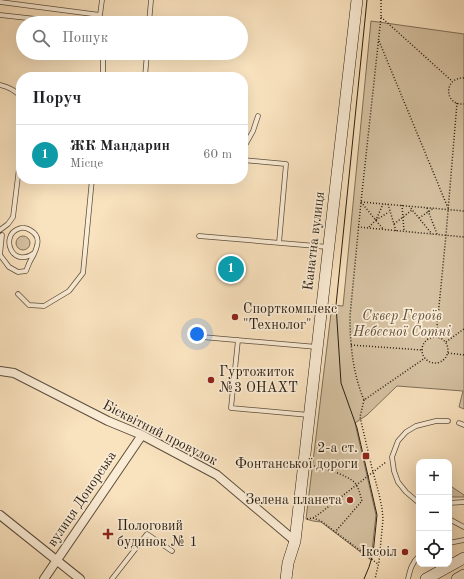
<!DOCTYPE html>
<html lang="uk">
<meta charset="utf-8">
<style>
:root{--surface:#fff;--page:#f2f2f2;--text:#202124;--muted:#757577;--line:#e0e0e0;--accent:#8f2418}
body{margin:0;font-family:"Old Standard TT",serif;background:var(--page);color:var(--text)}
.controls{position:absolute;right:12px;bottom:12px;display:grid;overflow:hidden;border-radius:8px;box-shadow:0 4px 16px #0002}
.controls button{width:36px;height:36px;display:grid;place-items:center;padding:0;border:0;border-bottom:1px solid var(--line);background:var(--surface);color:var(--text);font:20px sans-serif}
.you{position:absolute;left:197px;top:334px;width:14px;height:14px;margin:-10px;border:3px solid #fff;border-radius:50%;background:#1a73e8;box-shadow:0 0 0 6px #1a73e833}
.badge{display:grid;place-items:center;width:26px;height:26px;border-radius:50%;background:var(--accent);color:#fff;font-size:13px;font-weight:700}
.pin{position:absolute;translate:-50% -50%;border:2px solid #fff;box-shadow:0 1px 4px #0006}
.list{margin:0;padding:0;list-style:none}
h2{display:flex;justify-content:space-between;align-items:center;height:52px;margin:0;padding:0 16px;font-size:17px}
h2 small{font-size:13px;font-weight:400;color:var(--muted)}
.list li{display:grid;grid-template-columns:26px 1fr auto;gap:12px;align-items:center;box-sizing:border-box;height:60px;padding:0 16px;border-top:1px solid var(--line)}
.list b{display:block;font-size:15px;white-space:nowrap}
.list p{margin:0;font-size:13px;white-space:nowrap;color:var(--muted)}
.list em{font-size:13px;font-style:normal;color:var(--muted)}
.icon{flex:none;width:22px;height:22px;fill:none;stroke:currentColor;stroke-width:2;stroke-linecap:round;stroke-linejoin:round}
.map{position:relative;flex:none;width:464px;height:579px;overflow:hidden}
.search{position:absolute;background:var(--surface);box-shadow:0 4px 16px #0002;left:16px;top:16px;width:232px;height:44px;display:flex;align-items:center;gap:10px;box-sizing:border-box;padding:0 14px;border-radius:22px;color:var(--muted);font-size:15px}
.panel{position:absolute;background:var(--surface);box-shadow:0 4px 16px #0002;left:16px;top:72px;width:232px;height:112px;border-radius:16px}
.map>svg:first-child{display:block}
.green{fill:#d5c1a1;stroke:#7e705a}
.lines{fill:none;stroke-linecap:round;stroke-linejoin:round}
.lane-casing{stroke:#5c4f3d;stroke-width:5.5}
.street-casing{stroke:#5c4f3d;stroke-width:10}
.secondary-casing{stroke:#281e12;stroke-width:12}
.path{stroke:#281e12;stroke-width:1.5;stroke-dasharray:1 2;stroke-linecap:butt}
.lane{stroke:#fbecd5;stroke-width:4}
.street{stroke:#fbecd5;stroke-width:8}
.secondary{stroke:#fbecd5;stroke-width:11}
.tram{stroke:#281e12;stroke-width:1}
.poi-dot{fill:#8f2418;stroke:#fbecd5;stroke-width:1.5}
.labels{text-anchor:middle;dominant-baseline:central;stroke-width:3.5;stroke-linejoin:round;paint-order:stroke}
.street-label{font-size:14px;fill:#281e12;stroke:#fbecd5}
.poi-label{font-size:14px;fill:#281e12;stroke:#fbecd5;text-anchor:start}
.park-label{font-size:14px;font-style:italic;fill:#5c4f3d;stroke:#fbecd5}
</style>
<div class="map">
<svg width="464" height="579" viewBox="0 0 464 579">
<rect width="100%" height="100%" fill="#f9e2be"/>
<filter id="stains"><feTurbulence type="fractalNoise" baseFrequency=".005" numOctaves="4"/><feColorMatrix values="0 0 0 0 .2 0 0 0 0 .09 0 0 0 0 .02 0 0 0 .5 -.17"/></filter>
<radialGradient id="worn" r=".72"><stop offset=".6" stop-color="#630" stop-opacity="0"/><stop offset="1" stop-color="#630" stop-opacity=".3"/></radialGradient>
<path class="green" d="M371,21L464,34V409L459,407L463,391L397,386L367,415L355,423L376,515L371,560L321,522L313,521L306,519L332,305L343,306Z
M16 243a7 7 0 1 1 14 0a7 7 0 1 1-14 0Z
M449,485L464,495V497H449Z"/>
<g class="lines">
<g class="lane-casing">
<path id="lane" d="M0,2L100,15L102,0
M0,15L63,22L68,23
M149,23L151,0
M101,53L103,58V77
M145,77L147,53
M0,85C9,87 15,90 21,97
M243,149L253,131L258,116
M243,160L286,164L279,243
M0,230L8,224L13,217L21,152
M199,236L328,247
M0,254L2,235
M0,255L9,267L18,272L26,271C28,265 31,259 34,254C38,245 41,236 30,230C27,228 22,227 18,229C0,236 12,269 34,253
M18,294L29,305L44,306L69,291L83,273L92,179
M202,337L317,347
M238,340L231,408L309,415
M459,423L464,425
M419,503L406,492L398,482L394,471L392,457L398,441L406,432L416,426L436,421H448
M449,503L464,502
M449,519L464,527
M449,543L464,540
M112,579L147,534L172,551
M408,579C410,570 412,562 419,556"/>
</g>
<g class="street-casing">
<path id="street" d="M0,371L14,373L108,421L142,435L217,475L295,541
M0,515L80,579
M44,579L142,435"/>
</g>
<g class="secondary-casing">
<path id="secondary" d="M286,579L288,563L295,541L357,0
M426,579L464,558
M457,579L464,575"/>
</g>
<path class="path" d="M381,0V17L361,202L350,316C350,345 353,374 364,400L425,358
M381,17L452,81
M379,41L448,208
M464,78C443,77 444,106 464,104
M361,202L464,211
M361,202L383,229
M388,204L396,231
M402,205L404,231
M409,206L432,234
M427,208L437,234
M419,218L434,208
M376,220L389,212
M394,224L412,210
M358,227L464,237
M369,227L376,220L383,204
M422 350a13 13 0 1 1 26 0a13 13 0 1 1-26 0Z
M436,337L446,235L457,103
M446,342L464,329
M351,345L422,350
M448,353L464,355
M364,400L360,417L372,468L379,494L382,508L383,519L379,562L375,579
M314,466C323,467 349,476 355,483C359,488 360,495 362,501L335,532
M313,518L321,521L378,564
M307,519L313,518L319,514L386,462"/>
<use href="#lane" class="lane"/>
<use href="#street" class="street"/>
<use href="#secondary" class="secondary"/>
<path class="tram" d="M364,579L369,567L373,554L377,515L357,428L341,383L336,305L367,0"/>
</g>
<g class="poi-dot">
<circle cx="235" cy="317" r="4"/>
<circle cx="211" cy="380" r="4"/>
<rect x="362" y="452" width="8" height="8" rx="2"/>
<circle cx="350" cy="500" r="4"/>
<path d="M106 528h4v4h4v4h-4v4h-4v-4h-4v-4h4z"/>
<circle cx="405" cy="552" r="4"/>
</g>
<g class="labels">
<g class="street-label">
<text transform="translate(314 241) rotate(-83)">Канатна вулиця</text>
<text transform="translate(160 433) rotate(27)">Бісквітний провулок</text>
<text transform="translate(82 499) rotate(-56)">вулиця Донорська</text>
</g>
<g class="poi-label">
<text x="243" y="309">Спорткомплекс<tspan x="243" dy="16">"Технолог"</tspan></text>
<text x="219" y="372">Гуртожиток<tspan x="219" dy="16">№3 ОНАХТ</tspan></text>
<text x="358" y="448" text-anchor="end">2-а ст.<tspan x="358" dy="16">Фонтанської дороги</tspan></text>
<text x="342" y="500" text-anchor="end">Зелена планета</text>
<text x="117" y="526">Пологовий<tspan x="117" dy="16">будинок № 1</tspan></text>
<text x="397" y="552" text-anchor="end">Іксоіл</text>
</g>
<g class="park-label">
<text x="402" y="316">Сквер Героїв<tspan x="402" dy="16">Небесної Сотні</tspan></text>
</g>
</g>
<rect width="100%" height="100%" filter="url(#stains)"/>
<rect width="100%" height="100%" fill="url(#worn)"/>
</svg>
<div class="controls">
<button>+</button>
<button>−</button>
<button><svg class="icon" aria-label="locate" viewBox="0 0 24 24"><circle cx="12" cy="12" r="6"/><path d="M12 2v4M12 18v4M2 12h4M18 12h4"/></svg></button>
</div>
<div class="you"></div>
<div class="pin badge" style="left:231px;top:269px;background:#0f9aa8">1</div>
<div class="search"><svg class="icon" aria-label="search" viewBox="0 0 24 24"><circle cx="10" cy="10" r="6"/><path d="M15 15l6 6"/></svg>Пошук</div>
<section class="panel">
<h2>Поруч<small></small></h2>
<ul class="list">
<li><span class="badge" style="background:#0f9aa8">1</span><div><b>ЖК Мандарин</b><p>Місце</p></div><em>60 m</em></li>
</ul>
</section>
</div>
